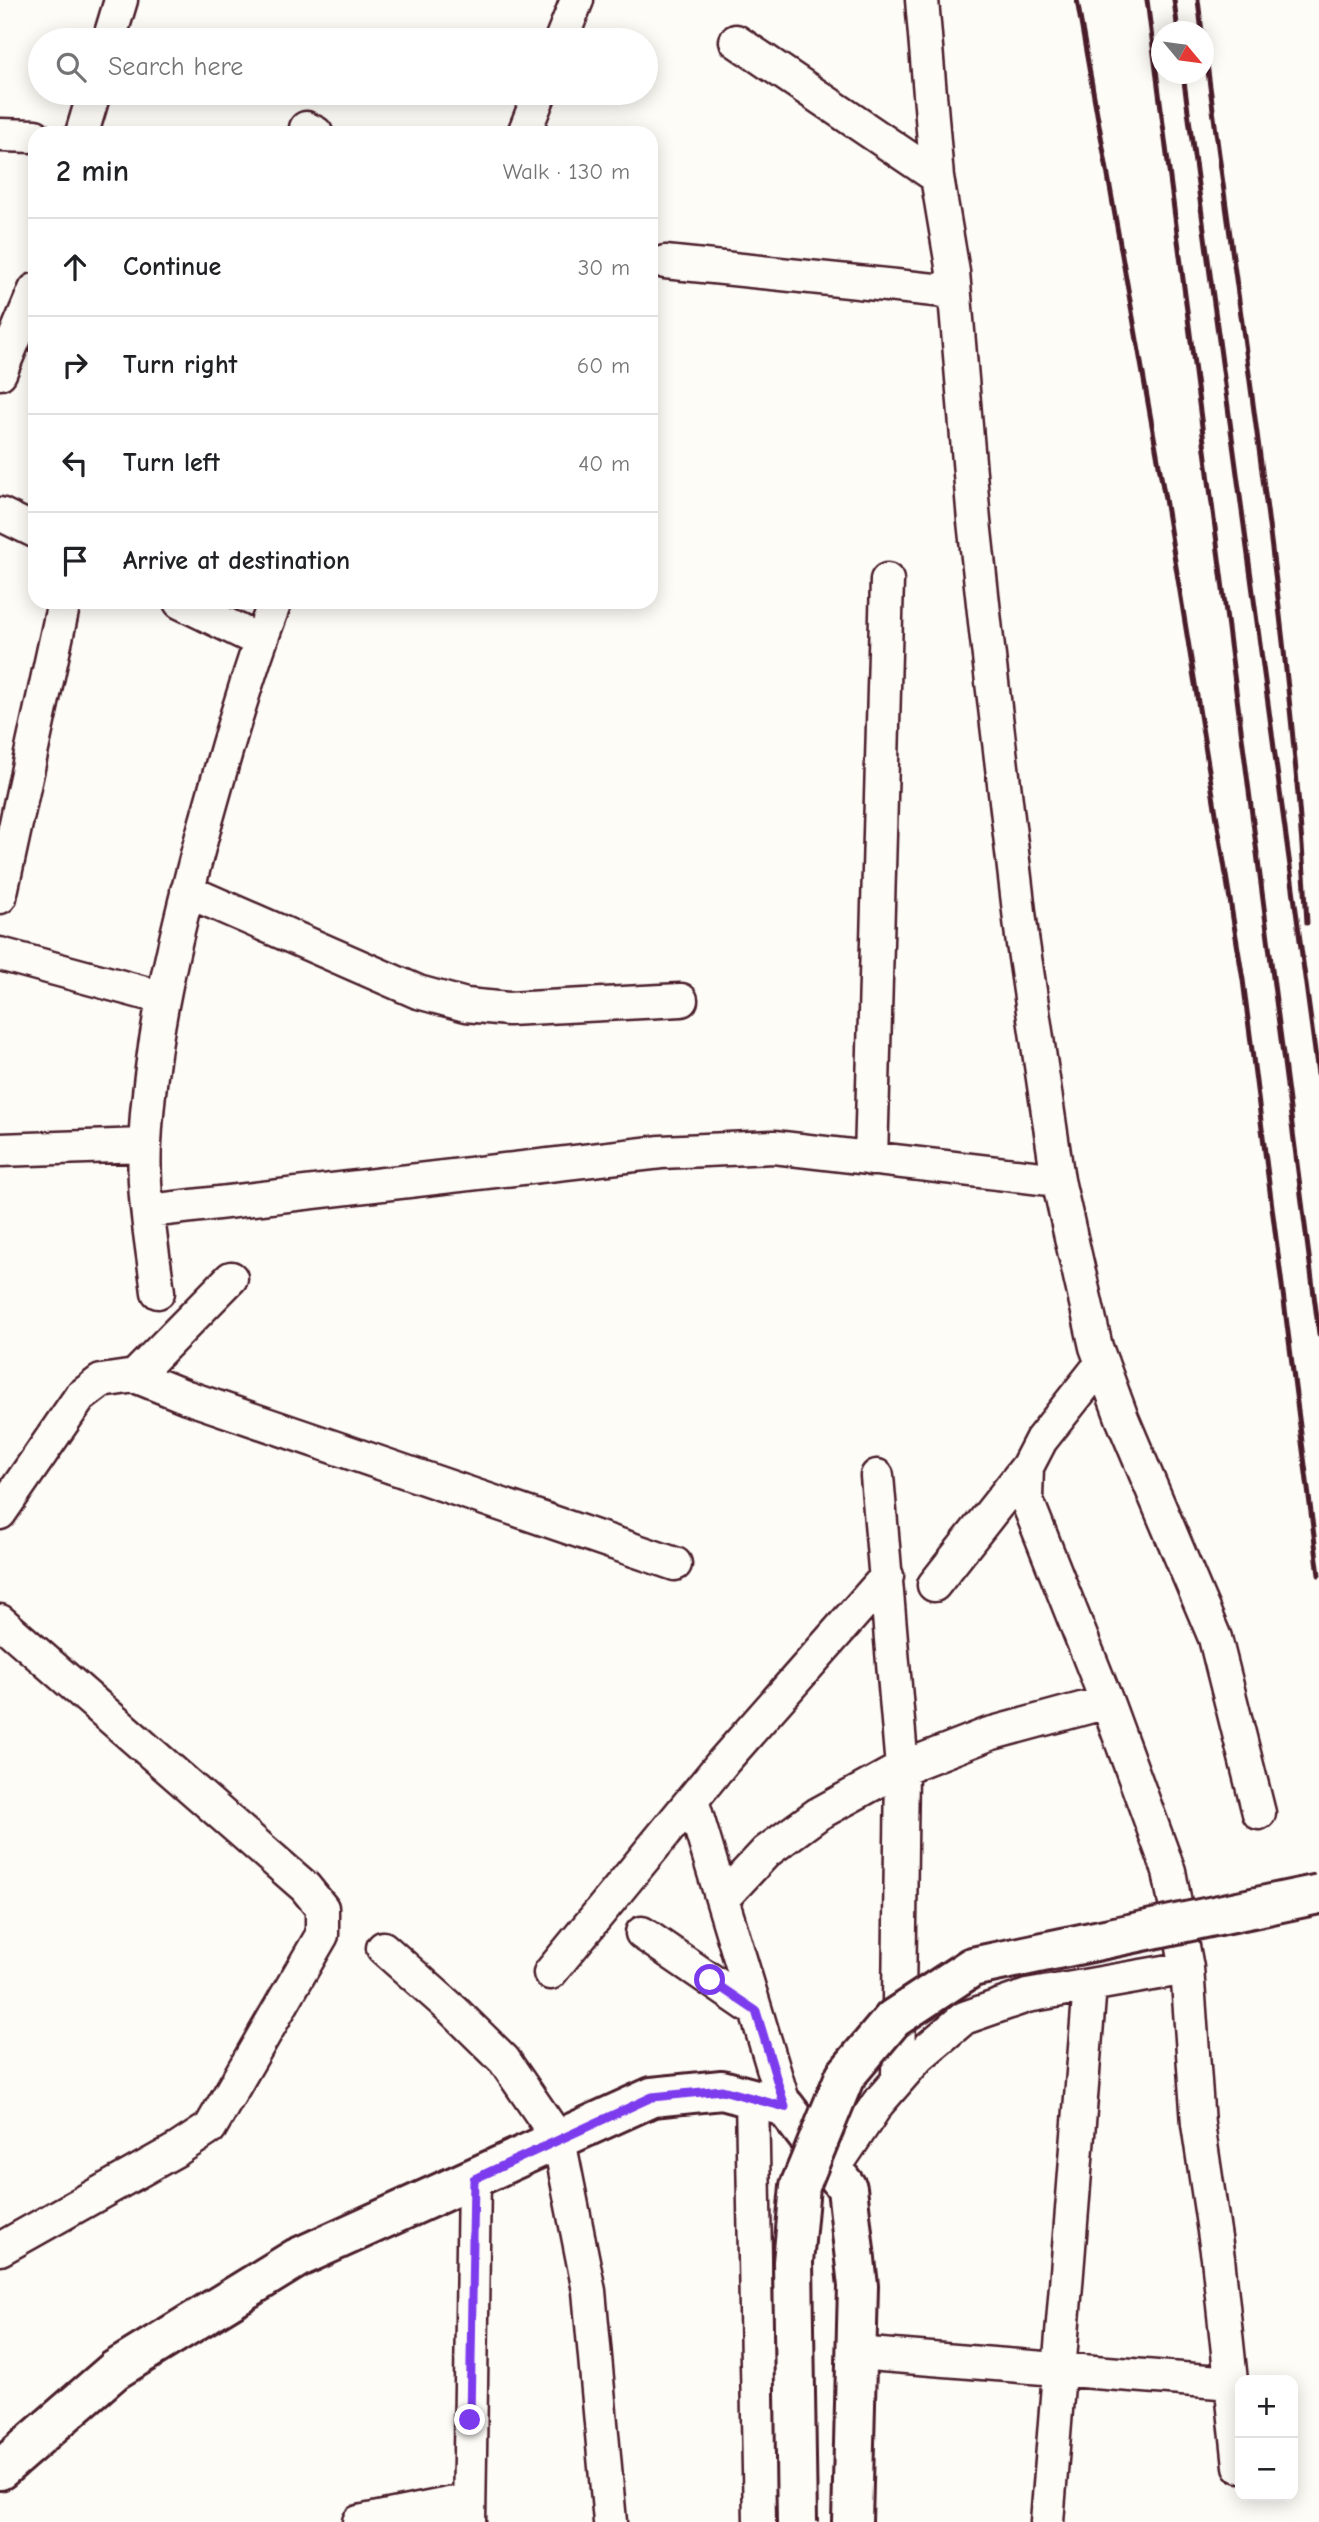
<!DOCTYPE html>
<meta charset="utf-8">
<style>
:root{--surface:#fff;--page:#f6f6f6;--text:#202124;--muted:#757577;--line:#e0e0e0}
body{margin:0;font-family:"Comic Neue",sans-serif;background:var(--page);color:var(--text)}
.controls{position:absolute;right:21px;bottom:21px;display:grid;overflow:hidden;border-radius:14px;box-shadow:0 4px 18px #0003}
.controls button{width:63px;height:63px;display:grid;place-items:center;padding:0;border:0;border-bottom:2px solid var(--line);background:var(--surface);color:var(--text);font:35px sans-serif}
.compass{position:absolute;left:1151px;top:21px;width:63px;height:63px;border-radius:50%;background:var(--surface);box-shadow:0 4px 18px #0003;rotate:119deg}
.stop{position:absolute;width:21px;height:21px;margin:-16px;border:5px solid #7c3aed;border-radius:50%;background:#fff}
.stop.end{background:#7c3aed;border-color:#fff;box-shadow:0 2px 7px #0008}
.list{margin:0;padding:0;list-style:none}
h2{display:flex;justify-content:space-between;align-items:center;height:91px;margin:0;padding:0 28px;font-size:30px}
h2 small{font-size:23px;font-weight:400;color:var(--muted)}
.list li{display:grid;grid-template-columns:46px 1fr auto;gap:21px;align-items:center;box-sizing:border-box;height:98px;padding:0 28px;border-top:2px solid var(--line)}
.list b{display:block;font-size:26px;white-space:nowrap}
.list em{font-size:23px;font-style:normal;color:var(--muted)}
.icon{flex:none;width:38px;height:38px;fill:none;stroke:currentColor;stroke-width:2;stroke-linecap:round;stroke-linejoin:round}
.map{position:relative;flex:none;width:1319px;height:2522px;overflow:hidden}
.search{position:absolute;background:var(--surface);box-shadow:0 4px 18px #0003;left:28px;top:28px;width:630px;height:77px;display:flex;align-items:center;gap:18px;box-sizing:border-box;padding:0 24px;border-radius:38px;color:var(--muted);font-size:26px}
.panel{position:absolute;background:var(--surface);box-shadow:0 4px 18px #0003;left:28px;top:126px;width:630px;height:483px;border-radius:21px}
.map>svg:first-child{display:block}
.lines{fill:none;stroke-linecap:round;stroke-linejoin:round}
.street-casing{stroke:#4a1f2b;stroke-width:37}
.secondary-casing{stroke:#4a1f2b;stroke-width:44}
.street{stroke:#fdfcf7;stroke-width:32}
.secondary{stroke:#fdfcf7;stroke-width:38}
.rail{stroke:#4a1f2b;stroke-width:5}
.secondary-bridge-casing{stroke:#4a1f2b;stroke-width:44;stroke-linecap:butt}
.secondary-bridge{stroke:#fdfcf7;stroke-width:38}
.route{stroke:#7c3aed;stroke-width:9}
</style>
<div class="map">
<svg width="1319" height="2522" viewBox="0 0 1319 2522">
<rect width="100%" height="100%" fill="#fdfcf7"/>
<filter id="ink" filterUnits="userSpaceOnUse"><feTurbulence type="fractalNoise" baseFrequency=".0143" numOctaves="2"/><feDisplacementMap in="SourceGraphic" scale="14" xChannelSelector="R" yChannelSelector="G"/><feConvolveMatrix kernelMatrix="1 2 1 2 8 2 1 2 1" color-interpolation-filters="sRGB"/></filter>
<g filter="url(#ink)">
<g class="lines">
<g class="street-casing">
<path id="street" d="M922,0L937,177L953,272L974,521L986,631L1022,937L1058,1180L1096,1347L1122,1418L1215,1638L1259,1813
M109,40L121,0
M561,40L577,0
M736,41L937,177
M306,128L316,133
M82,133L94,93
M524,133L540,93
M0,135L35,136
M665,262L954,292
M0,373L35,290
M0,514L35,531
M180,602L260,641
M187,891L418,992L466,1005L508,1009L681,1000
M0,897L64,602
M0,954L163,998
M0,1150L144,1145
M871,1159L887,580
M149,1211L661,1152L774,1147L1058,1180
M158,1292C152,1243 142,1193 145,1144C150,1039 175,937 202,836C224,757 246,678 275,602
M1102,1363L1041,1440L1027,1467L1026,1498L1107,1702L1169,1871L1187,1968L1198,2124L1218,2258L1240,2466
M135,1376L231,1278
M877,1476L902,1768L898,2079
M0,1513L80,1397L101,1381L135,1376L187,1397L675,1564
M934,1585L1027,1467
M0,1621L305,1887L322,1908V1935L210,2128L178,2149L0,2249
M692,1800L785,2107
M722,1899L766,1852L818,1814L902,1768L989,1734L1107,1702
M642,1933L756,2011
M383,1948L454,2011L504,2060L559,2140L589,2291L610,2522
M550,1973L723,1762L887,1576
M752,2098L760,2522
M833,2170L878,2103L919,2056L964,2018L1027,1996L1187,1968
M856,2353L1232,2383
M359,2522L469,2500
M469,2522L474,2179
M1047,2522L1090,1985"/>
</g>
<g class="secondary-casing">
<path id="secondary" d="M0,2470L115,2370L297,2258L652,2097L722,2090L785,2107L847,2188L858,2286L852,2522"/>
</g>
<use href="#street" class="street"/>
<use href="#secondary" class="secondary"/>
<path class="rail" d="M1077,0L1165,499L1243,980L1319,1575
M1147,0L1319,1334
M1174,0L1178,32
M1198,0L1202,32
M1204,40C1241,334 1291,627 1307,923
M1183,74L1319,1081"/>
<g class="secondary-bridge-casing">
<path id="secondary-bridge" d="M797,2522L793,2262L800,2186L845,2076L893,2019L972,1967L1319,1894"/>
</g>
<use href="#secondary-bridge" class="secondary-bridge"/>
</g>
</g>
<g class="lines" filter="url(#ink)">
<path class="route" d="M470,2420L474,2179L652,2097L722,2090L785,2107L756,2011L710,1980"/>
</g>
</svg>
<div class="controls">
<button>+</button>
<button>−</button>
</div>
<svg class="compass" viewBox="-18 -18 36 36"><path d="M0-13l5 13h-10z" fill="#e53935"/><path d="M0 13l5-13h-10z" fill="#757577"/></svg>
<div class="stop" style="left:710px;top:1980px"></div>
<div class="stop end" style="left:470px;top:2420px"></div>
<div class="search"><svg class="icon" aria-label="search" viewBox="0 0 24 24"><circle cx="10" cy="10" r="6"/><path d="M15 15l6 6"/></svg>Search here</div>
<section class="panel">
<h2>2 min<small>Walk · 130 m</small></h2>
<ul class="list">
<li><svg class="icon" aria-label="ahead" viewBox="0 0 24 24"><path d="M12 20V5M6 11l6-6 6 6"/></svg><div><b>Continue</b></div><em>30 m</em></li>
<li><svg class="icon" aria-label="right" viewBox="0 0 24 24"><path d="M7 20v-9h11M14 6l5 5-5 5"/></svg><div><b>Turn right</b></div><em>60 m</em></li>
<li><svg class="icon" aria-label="left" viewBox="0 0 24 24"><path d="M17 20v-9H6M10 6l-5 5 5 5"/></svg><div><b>Turn left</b></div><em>40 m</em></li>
<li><svg class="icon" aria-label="arrive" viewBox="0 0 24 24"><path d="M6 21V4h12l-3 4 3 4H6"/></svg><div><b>Arrive at destination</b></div></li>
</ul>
</section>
</div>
